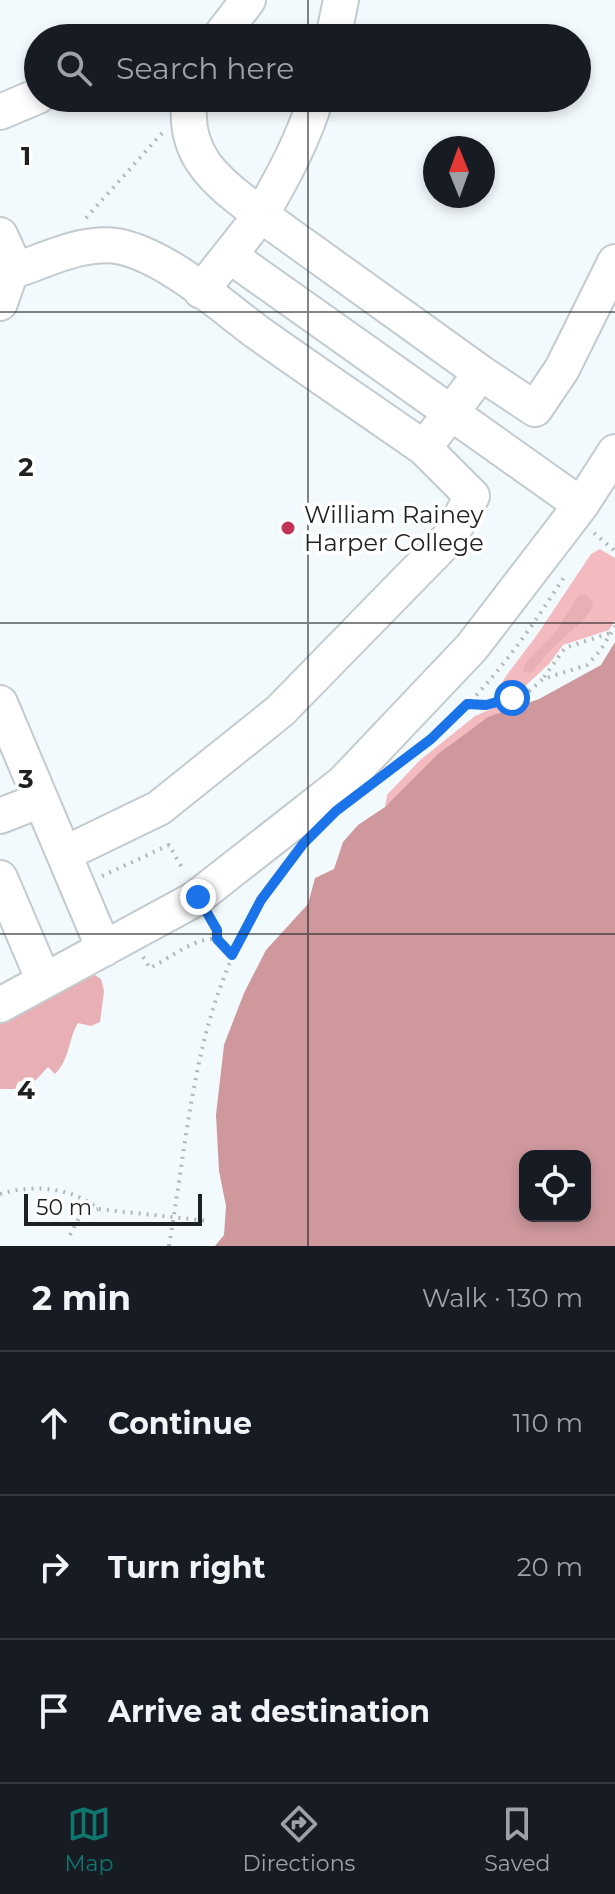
<!DOCTYPE html>
<meta charset="utf-8">
<style>
:root{--surface:#171b24;--page:#20242c;--text:#f1f3f6;--muted:#9ea1a6;--line:#363941;--accent:#0f766e}
body{margin:0;font-family:Montserrat,sans-serif;background:var(--page);color:var(--text)}
.controls{position:absolute;right:24px;bottom:24px;display:grid;overflow:hidden;border-radius:16px;box-shadow:0 4px 12px #0003}
.controls button{width:72px;height:72px;display:grid;place-items:center;padding:0;border:0;border-bottom:2px solid var(--line);background:var(--surface);color:var(--text);font:40px sans-serif}
.compass{position:absolute;left:423px;top:136px;width:72px;height:72px;border-radius:50%;background:var(--surface);box-shadow:0 4px 12px #0003;rotate:359deg}
.scale{position:absolute;left:24px;bottom:20px;width:178px;box-sizing:border-box;padding-left:8px;border:4px solid #1e2021;border-top:0;font-size:22px;line-height:28px;white-space:nowrap;color:#1e2021;-webkit-text-stroke:6px #fff;paint-order:stroke}
.stop{position:absolute;width:24px;height:24px;margin:-18px;border:6px solid #1a73e8;border-radius:50%;background:#fff}
.stop.end{background:#1a73e8;border-color:#fff;box-shadow:0 2px 8px #0008}
.list{margin:0;padding:0;list-style:none}
h2{display:flex;justify-content:space-between;align-items:center;height:104px;margin:0;padding:0 32px;font-size:34px}
h2 small{font-size:26px;font-weight:400;color:var(--muted)}
.list li{display:grid;grid-template-columns:52px 1fr auto;gap:24px;align-items:center;box-sizing:border-box;height:144px;padding:0 32px;border-top:2px solid var(--line)}
.list b{display:block;font-size:30px;white-space:nowrap}
.list em{font-size:26px;font-style:normal;color:var(--muted)}
.icon{flex:none;width:44px;height:44px;fill:none;stroke:currentColor;stroke-width:2;stroke-linecap:round;stroke-linejoin:round}
.map{position:relative;flex:none;width:615px;height:1246px;overflow:hidden}
.search{position:absolute;background:var(--surface);box-shadow:0 4px 12px #0003;left:24px;right:24px;top:24px;height:88px;display:flex;align-items:center;gap:20px;box-sizing:border-box;padding:0 28px;border-radius:44px;color:var(--muted);font-size:30px}
.sheet{height:536px;background:var(--surface)}
nav{display:flex;justify-content:space-around;align-items:center;box-sizing:border-box;height:112px;border-top:2px solid var(--line);background:var(--surface);font-size:22px;color:var(--muted)}
nav a{display:grid;justify-items:center;gap:4px}
nav .on{color:var(--accent)}
.map>svg:first-child{display:block}
.green{fill:#f3bbc0}
.forest{fill:#e8b0b5}
.water{fill:#ce989d;fill-rule:evenodd}
.lines{fill:none;stroke-linecap:round;stroke-linejoin:round}
.minor-casing{stroke:#c4cbce;stroke-width:38}
.path{stroke:#b1b7b9;stroke-width:4;stroke-dasharray:2 6;stroke-linecap:butt}
.minor{stroke:#fff;stroke-width:34}
.route{stroke:#1a73e8;stroke-width:10}
.grid{fill:none;stroke:#1e2021;stroke-width:2;stroke-opacity:0.55}
.poi-dot{fill:#c23354;stroke:#fff;stroke-width:3}
.labels{text-anchor:middle;dominant-baseline:central;stroke-width:7;stroke-linejoin:round;paint-order:stroke}
.poi-label{font-size:24px;fill:#1e2021;stroke:#fff;text-anchor:start}
.grid-label{font-size:26px;text-anchor:middle;font-weight:bold;fill:#1e2021;stroke:#fff;stroke-width:7;stroke-linejoin:round;paint-order:stroke}
</style>
<div class="map">
<svg width="615" height="1246" viewBox="0 0 615 1246">
<rect width="100%" height="100%" fill="#f3fafd"/>
<path class="green" d="M600,549L615,558V620L609,630L563,645L549,664L521,690L502,699L492,700L506,676L537,635L591,554Z
M512,700L526,704L488,718L385,807L387,795L419,761L475,716Z"/>
<path class="forest" d="M585,594L592,600L593,607C582,625 566,634 552,649C543,657 539,666 530,673L523,671L526,662L554,634L578,596Z
M90,972L101,979L104,991L100,1022L91,1026L78,1023C68,1040 70,1059 55,1074L48,1067L36,1080L28,1084L24,1080L18,1082L15,1089H0V1022Z"/>
<path class="water" d="M615,642V1246H215L224,1235L226,1206L219,1171L216,1115L224,1045L244,993L266,950L308,904L315,878L334,869L343,842L358,825L385,807L438,754L488,717L539,699L601,665ZM525,1156H585V1216H525Z"/>
<g class="lines">
<g class="minor-casing">
<path id="minor" d="M219,38L248,0
M333,38L341,0
M190,98C181,157 219,183 261,215C283,177 303,140 316,98
M0,112L38,96
M0,235L16,270
M230,256L581,505
M0,303L10,274L16,270C49,259 87,239 122,247C170,259 218,303 257,332C312,371 368,409 424,448L481,373L261,215L201,291
M481,373L535,409L562,369L615,262
M0,703L104,949
M0,816L41,800
M64,854L159,808L280,711L450,537L472,496L424,448
M0,878L44,981
M0,1005L195,899L343,783L472,647L581,505L615,452"/>
</g>
<path class="path" d="M241,98L274,107
M86,218L163,132
M594,533L615,551
M544,677L565,648L610,633
M467,704L501,702L527,693L543,679L587,665L600,651L615,626
M417,749C478,704 524,640 564,577
M102,876L169,845L184,871
M212,921L217,930V939
M143,957L150,968C170,958 195,937 217,939L232,955
M0,1194C32,1184 72,1187 98,1209L209,1221
M70,1235L81,1214L98,1209
M169,1246C193,1104 195,986 286,866"/>
<use href="#minor" class="minor"/>
</g>
<g class="lines">
<path class="route" d="M198,897L217,930V939L232,955L261,900L303,844L336,811L431,739L467,704L486,705L512,698"/>
</g>
<path class="grid" d="M308,0V38M308,98V1246M0,312H615M0,623H615M0,934H615"/>
<circle class="poi-dot" cx="288" cy="528" r="8"/>
<g class="labels">
<g class="poi-label">
<text x="304" y="514">William Rainey<tspan x="304" dy="28">Harper College</tspan></text>
</g>
</g>
<g class="grid-label">
<text x="26" y="165">1</text>
<text x="26" y="476">2</text>
<text x="26" y="788">3</text>
<text x="26" y="1099">4</text>
</g>
</svg>
<div class="controls">
<button><svg class="icon" aria-label="locate" viewBox="0 0 24 24"><circle cx="12" cy="12" r="6"/><path d="M12 2v4M12 18v4M2 12h4M18 12h4"/></svg></button>
</div>
<svg class="compass" viewBox="-18 -18 36 36"><path d="M0-13l5 13h-10z" fill="#e53935"/><path d="M0 13l5-13h-10z" fill="#9ea1a6"/></svg>
<div class="scale">50 m</div>
<div class="stop" style="left:512px;top:698px"></div>
<div class="stop end" style="left:198px;top:897px"></div>
<div class="search"><svg class="icon" aria-label="search" viewBox="0 0 24 24"><circle cx="10" cy="10" r="6"/><path d="M15 15l6 6"/></svg>Search here</div>
</div>
<section class="sheet">
<h2>2 min<small>Walk · 130 m</small></h2>
<ul class="list">
<li><svg class="icon" aria-label="ahead" viewBox="0 0 24 24"><path d="M12 20V5M6 11l6-6 6 6"/></svg><div><b>Continue</b></div><em>110 m</em></li>
<li><svg class="icon" aria-label="right" viewBox="0 0 24 24"><path d="M7 20v-9h11M14 6l5 5-5 5"/></svg><div><b>Turn right</b></div><em>20 m</em></li>
<li><svg class="icon" aria-label="arrive" viewBox="0 0 24 24"><path d="M6 21V4h12l-3 4 3 4H6"/></svg><div><b>Arrive at destination</b></div></li>
</ul>
</section>
<nav>
<a class="on"><svg class="icon" aria-label="map" viewBox="0 0 24 24"><path d="M3 6l6-2 6 2 6-2v14l-6 2-6-2-6 2zM9 4v14M15 6v14"/></svg>Map</a>
<a><svg class="icon" aria-label="directions" viewBox="0 0 24 24"><path d="M12 3l9 9-9 9-9-9zM9 14v-3h6M13 9l2 2-2 2"/></svg>Directions</a>
<a><svg class="icon" aria-label="saved" viewBox="0 0 24 24"><path d="M7 4h10v16l-5-4-5 4z"/></svg>Saved</a>
</nav>
